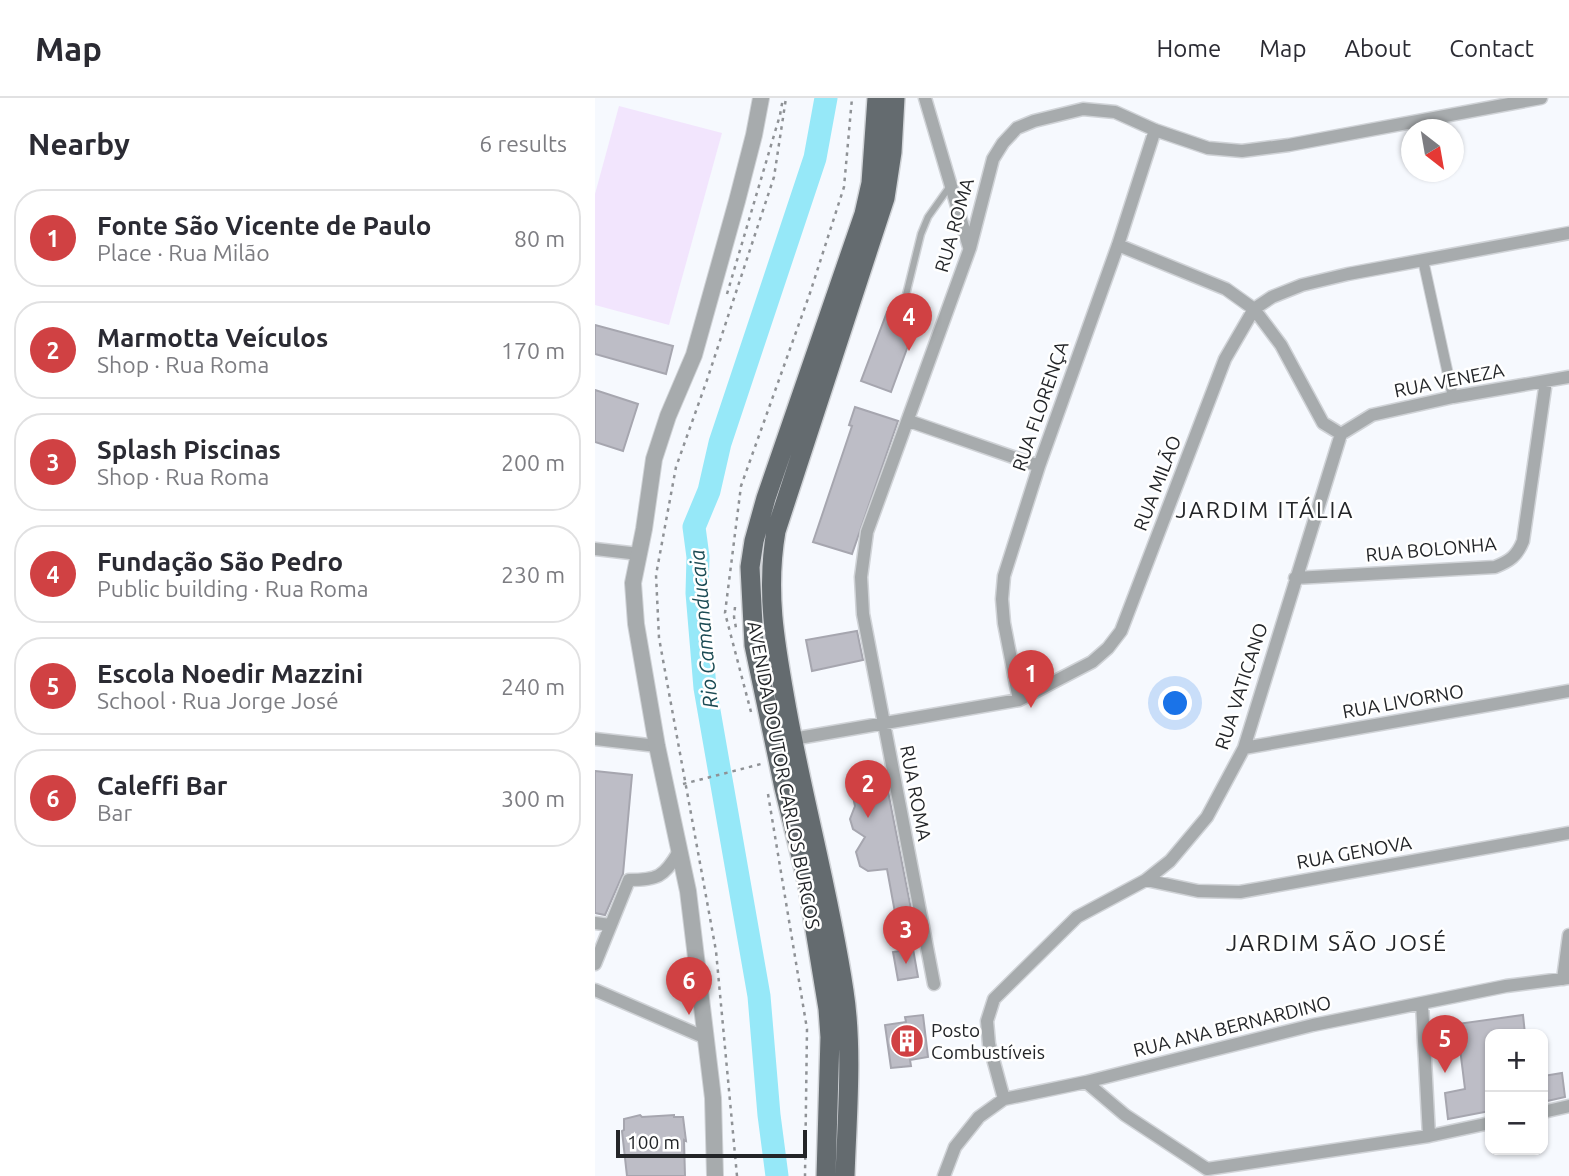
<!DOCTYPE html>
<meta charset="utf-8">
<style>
:root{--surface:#fff;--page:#f7f7f7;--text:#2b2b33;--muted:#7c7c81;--line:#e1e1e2;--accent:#d04143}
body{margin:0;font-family:Ubuntu,sans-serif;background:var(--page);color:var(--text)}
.controls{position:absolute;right:21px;bottom:21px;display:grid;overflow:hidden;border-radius:14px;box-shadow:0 2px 5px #0004}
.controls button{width:63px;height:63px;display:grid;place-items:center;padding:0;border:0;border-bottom:2px solid var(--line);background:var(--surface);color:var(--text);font:35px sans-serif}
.compass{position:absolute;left:806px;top:21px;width:63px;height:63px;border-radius:50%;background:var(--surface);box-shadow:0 2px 5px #0004;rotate:149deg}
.scale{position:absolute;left:21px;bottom:18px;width:191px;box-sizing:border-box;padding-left:7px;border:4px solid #232528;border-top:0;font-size:19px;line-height:24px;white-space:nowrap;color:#232528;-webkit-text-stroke:5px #fff;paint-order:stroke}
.you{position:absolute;left:581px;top:606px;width:24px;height:24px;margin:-18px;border:5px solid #fff;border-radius:50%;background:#1a73e8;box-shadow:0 0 0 10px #1a73e833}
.badge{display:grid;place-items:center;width:46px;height:46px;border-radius:50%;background:var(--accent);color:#fff;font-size:23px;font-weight:700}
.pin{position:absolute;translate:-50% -58px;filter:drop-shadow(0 2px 4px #0008)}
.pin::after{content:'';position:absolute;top:37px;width:24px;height:21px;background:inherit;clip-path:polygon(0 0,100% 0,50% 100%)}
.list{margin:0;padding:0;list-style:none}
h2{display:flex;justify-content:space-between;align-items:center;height:91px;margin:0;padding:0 28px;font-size:30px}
h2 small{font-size:23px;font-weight:400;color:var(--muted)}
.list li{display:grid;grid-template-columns:46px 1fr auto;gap:21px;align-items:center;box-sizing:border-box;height:98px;margin:0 14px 14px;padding:0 14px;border:2px solid var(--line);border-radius:28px}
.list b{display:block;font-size:26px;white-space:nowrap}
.list p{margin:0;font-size:23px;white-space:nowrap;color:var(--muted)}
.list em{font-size:23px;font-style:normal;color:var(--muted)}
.map{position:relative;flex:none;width:974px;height:1078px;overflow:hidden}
header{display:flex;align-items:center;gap:42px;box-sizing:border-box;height:98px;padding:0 35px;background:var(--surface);border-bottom:2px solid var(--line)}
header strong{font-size:33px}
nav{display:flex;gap:38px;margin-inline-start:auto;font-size:24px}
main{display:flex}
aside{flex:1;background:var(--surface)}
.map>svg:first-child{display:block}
.green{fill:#f2e5fd}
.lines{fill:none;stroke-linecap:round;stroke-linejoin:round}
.river{stroke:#96e8f8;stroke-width:23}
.building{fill:#bdbdc6;stroke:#a6a6af;stroke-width:2}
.service-casing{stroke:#d0d3d7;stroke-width:9}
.pedestrian-casing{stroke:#d0d3d7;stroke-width:12}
.minor-casing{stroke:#d0d3d7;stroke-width:15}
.tertiary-casing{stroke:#d0d3d7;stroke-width:18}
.primary-casing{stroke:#d0d3d7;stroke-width:22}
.path{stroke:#8f9296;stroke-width:2.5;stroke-dasharray:3.5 5;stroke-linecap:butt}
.service{stroke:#a7abad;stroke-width:6}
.pedestrian{stroke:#a7abad;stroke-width:10}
.minor{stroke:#a7abad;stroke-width:12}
.tertiary{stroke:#a7abad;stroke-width:16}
.primary{stroke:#646b6f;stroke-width:19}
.labels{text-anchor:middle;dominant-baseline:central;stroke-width:5;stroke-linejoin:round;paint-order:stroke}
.street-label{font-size:19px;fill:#232528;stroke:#fff}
.poi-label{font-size:19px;fill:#232528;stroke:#fff;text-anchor:start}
.water-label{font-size:21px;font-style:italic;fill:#1b4b54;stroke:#fff}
.quarter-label{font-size:23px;letter-spacing:2px;fill:#232528;stroke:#fff}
</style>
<header>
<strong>Map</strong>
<nav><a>Home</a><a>Map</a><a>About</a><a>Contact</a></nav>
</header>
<main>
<aside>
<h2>Nearby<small>6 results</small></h2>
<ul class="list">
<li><span class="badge">1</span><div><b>Fonte São Vicente de Paulo</b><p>Place · Rua Milão</p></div><em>80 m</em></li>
<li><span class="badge">2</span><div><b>Marmotta Veículos</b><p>Shop · Rua Roma</p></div><em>170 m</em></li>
<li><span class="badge">3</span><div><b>Splash Piscinas</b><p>Shop · Rua Roma</p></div><em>200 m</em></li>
<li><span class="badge">4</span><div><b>Fundação São Pedro</b><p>Public building · Rua Roma</p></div><em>230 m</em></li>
<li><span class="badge">5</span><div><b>Escola Noedir Mazzini</b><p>School · Rua Jorge José</p></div><em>240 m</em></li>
<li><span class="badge">6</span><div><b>Caleffi Bar</b><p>Bar</p></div><em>300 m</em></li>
</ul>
</aside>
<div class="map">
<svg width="974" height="1078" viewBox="0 0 974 1078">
<rect width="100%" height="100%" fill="#f6f9fe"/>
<path class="green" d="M24,8L127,35L74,227L0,207V96Z"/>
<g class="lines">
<path class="river" d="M182,1078L174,1017L164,898L110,590L102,495L103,459L99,429L114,393L125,345L220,60L231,0"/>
</g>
<path class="building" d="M292,214L321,226L296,294L266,283Z
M0,227L78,248L71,276L0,256Z
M0,292L43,306L28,353L0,344Z
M260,309L303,323L257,456L218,444L257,328L254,327Z
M262,533L268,562L217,573L211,542Z
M0,673L37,677L28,776L10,817L0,815Z
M291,683L317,816L301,820L292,771L273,773L265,768L261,754L270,739L258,731L255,721L260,708L256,690Z
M318,851L323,879L303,882L298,854Z
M328,917L333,959L315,962L316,968L296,970L290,927L311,924L310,919Z
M928,917L930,936H895V1013L853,1021L850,995L870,991L862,926Z
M967,975L970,999L948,1004V978Z
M45,1017L47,1019L79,1017V1019H88L91,1043L89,1042L90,1078H32L27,1033L29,1032V1021Z"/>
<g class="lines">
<g class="service-casing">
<path id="service" d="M309,205L326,136L333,119L355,88"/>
</g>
<g class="pedestrian-casing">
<path id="pedestrian" d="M828,162L858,299"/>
</g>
<g class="minor-casing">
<path id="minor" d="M330,0L374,149
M523,147L631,191L659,211L686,247L728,325L746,336
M314,323L444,368
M746,336L777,317L858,299L974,279
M0,451L44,456
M700,480L900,469C915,463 922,458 928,443L951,283
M424,602L409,525L407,501L409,478L444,368L523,147L560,32
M0,641L62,648
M192,642L424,602L497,564L513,550L526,533L630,261L659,211L677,199L707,187L753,176L974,135
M649,650L974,593
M551,782L603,793L645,794L974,735
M0,825L15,827
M0,866L34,782C62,782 69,779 83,755
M968,881L974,837
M339,886L268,516L266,479L272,434L375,150L398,61L408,45L422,30L439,23L488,11L520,14L560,32L613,50L647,53L694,47L946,0
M0,892L111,940
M827,905L834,1038
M491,984L530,1017L612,1071L834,1038L895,1025
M409,1001L394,946L392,923L399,901L482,819L551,782L575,763L612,719L649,650L746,336
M948,1014L974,1008
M349,1078L360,1049L384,1019L409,1001L491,984L718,927L911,888L974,880"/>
</g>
<g class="tertiary-casing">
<path id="tertiary" d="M120,1078L118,1000L93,793L62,648L41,526L38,485L49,431L59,361L73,318L99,257L142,103L159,37L166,0"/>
</g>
<g class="primary-casing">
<path id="primary" d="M231,1078L235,939L233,911L212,783L189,690L159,547L155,469L159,443L171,400L269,116L276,85L282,0
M250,1078C252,1019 258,950 249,893C235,798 209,706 192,612C181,550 170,496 181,433L290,100L297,54L300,0"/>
</g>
<path class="path" d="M132,196L185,17L188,0
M140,509L139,519L141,530
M156,614L130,515L146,388L215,195L249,89L257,0
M88,686L170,665
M173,696L212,931L210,1078
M142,1078L121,853L64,540L61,477L81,369L112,282L179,79L191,0"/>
<use href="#service" class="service"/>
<use href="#pedestrian" class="pedestrian"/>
<use href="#minor" class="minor"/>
<use href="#tertiary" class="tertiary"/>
<use href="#primary" class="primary"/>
</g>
<defs>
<g id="building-disc" transform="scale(1.75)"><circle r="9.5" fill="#d04143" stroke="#fff"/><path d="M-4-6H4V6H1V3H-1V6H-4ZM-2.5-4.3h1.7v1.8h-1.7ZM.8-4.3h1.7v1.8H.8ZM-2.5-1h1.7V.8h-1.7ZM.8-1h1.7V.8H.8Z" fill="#fff"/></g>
</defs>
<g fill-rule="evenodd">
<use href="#building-disc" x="312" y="943"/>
</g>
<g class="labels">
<g class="street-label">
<text transform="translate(359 127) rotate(-74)">RUA ROMA</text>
<text transform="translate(854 282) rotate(-11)">RUA VENEZA</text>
<text transform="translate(445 308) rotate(-71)">RUA FLORENÇA</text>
<text transform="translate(562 385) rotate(-69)">RUA MILÃO</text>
<text transform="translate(836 451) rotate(-5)">RUA BOLONHA</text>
<text transform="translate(646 588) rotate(-72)">RUA VATICANO</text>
<text transform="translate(808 603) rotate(-10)">RUA LIVORNO</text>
<text transform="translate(189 677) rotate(79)">AVENIDA DOUTOR CARLOS BURGOS</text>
<text transform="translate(321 695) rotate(79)">RUA ROMA</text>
<text transform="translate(759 754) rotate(-10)">RUA GENOVA</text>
<text transform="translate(637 928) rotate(-14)">RUA ANA BERNARDINO</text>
</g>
<g class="poi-label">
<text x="336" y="932">Posto<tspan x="336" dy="22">Combustíveis</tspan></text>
</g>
<g class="water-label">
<text transform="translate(108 531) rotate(-95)">Rio Camanducaia</text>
</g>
<g class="quarter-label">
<text x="670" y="411">JARDIM ITÁLIA</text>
<text x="742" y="844">JARDIM SÃO JOSÉ</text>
</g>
</g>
</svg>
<div class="controls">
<button>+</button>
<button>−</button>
</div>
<svg class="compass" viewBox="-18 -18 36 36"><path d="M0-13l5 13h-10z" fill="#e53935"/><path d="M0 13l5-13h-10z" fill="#7c7c81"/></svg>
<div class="scale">100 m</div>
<div class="you"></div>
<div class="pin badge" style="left:436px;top:610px">1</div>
<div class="pin badge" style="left:273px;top:720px">2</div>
<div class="pin badge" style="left:311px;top:866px">3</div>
<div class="pin badge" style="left:314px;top:253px">4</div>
<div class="pin badge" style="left:850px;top:975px">5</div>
<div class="pin badge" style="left:94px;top:917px">6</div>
</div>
</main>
